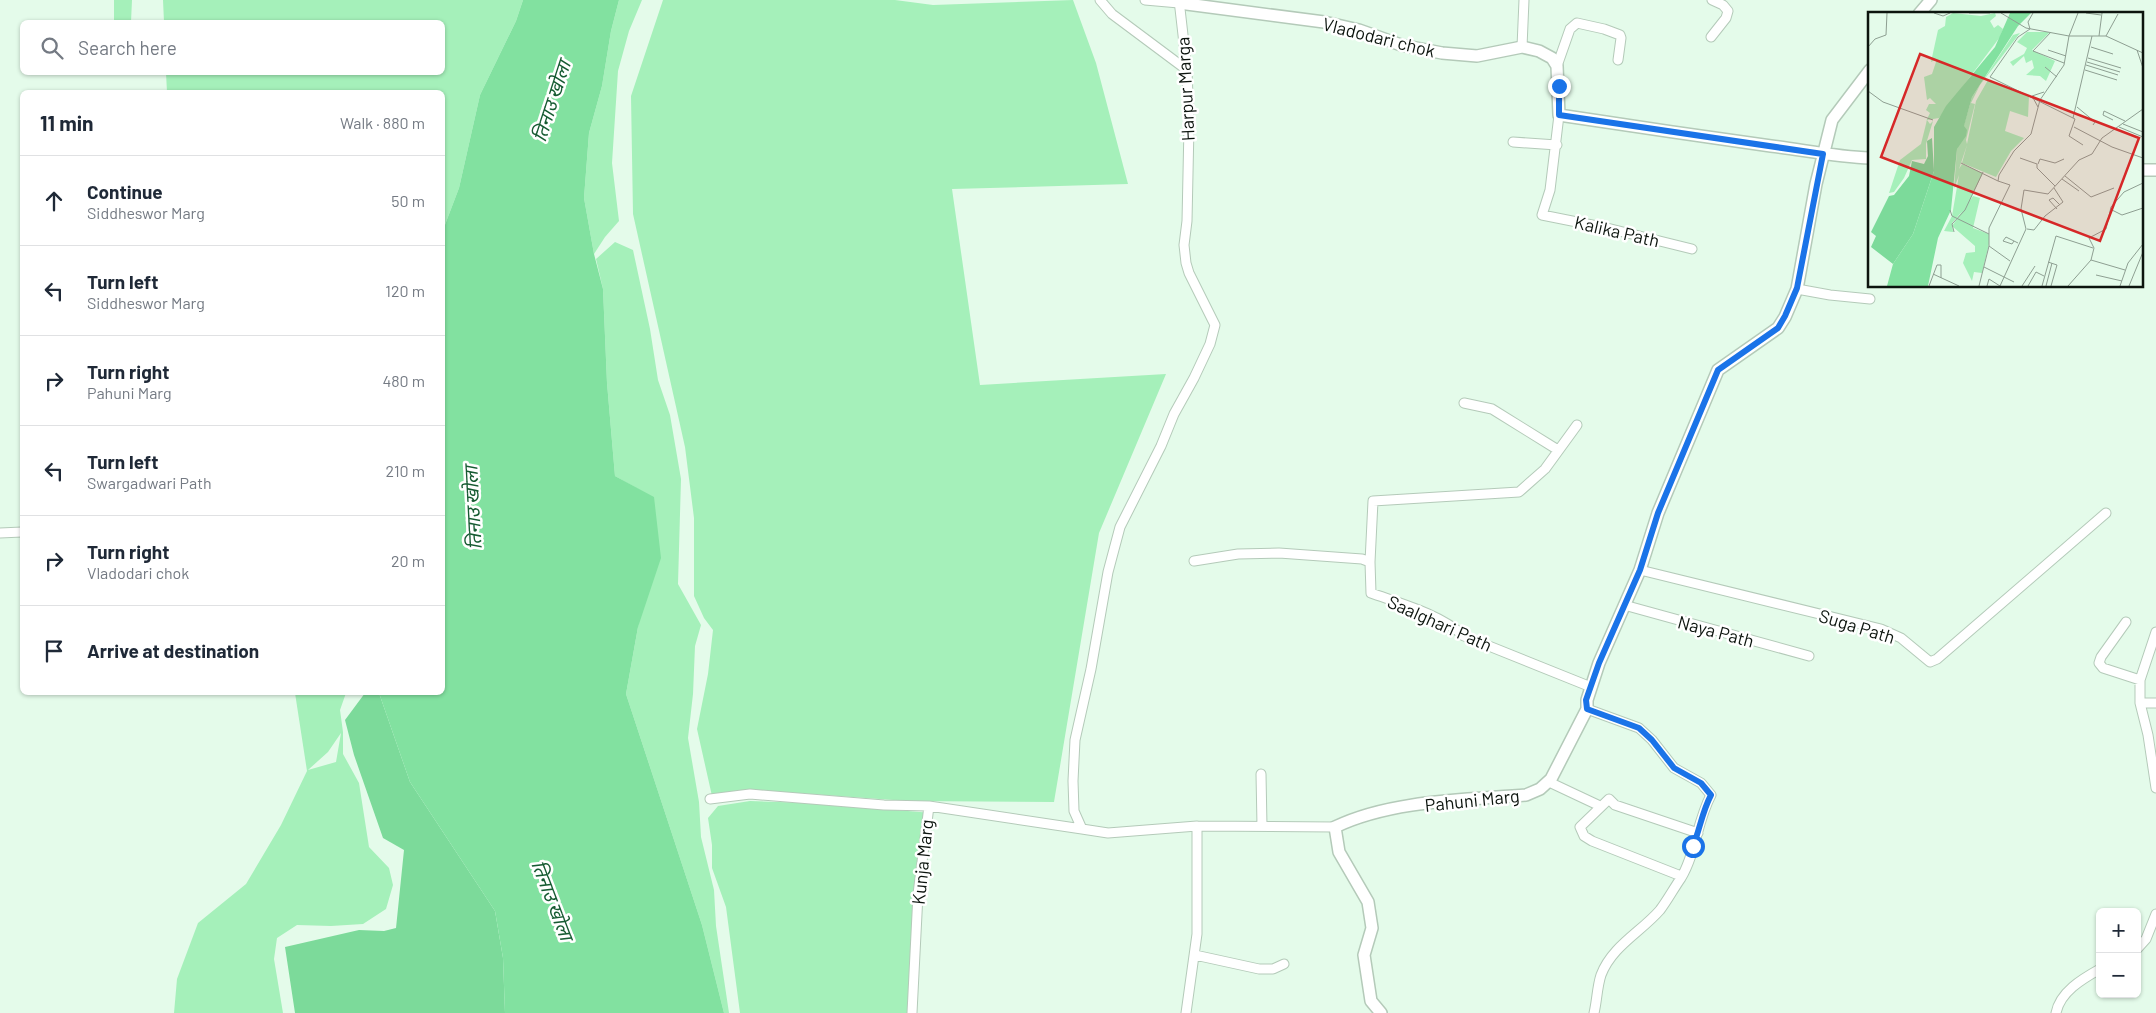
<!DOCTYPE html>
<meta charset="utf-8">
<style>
:root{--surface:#fff;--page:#f2f2f3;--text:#1f2937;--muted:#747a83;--line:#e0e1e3}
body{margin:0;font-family:Barlow,"Noto Sans Devanagari",sans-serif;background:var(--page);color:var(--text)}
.controls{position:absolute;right:15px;bottom:15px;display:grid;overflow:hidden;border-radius:8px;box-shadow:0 1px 4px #0004}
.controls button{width:45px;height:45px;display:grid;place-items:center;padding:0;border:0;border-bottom:1px solid var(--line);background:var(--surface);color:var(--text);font:25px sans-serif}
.stop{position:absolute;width:15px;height:15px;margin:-11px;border:4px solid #1a73e8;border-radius:50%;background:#fff}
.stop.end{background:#1a73e8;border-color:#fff;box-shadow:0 1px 5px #0008}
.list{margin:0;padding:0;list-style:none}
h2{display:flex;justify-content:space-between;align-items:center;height:65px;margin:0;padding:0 20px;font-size:21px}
h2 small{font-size:16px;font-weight:400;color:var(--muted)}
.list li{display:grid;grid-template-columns:32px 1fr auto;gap:15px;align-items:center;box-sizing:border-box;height:90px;padding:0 20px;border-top:1px solid var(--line)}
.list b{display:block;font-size:19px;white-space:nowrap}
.list p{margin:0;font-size:16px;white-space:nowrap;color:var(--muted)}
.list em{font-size:16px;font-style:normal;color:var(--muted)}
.icon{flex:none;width:28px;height:28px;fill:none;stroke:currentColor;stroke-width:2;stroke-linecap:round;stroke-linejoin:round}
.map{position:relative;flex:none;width:2156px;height:1013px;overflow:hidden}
.search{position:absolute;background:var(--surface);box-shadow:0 1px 4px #0004;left:20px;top:20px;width:425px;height:55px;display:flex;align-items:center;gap:12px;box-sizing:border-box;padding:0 18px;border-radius:8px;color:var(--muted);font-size:19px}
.panel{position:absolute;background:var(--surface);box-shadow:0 1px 4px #0004;left:20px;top:90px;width:425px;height:605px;border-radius:8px}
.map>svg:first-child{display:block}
.green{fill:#a5f0ba;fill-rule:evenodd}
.forest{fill:#7cda9a}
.water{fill:#82e1a0}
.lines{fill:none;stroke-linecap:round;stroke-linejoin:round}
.minor-casing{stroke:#b4cab9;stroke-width:11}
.tertiary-casing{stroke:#b4cab9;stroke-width:14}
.minor{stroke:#fff;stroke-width:9}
.tertiary{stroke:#fff;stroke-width:11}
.route{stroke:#1a73e8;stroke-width:6}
.labels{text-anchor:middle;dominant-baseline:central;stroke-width:5;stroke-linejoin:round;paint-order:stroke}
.street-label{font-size:18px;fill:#0c140e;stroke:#fff}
.water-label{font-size:19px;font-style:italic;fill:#165b32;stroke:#fff}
.inset-road{fill:none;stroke:#8e9f92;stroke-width:1}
.view{fill:#d62828;fill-opacity:0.15;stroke:#d62828;stroke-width:2.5}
.inset-edge{fill:none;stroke:#0c140e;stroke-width:2.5}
</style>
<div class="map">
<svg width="2156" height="1013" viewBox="0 0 2156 1013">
<rect width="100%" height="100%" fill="#e4fbea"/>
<path class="green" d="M114,0H132L131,22H114Z
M163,0H523L516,21L480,95L459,188L443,230L442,92H167L166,73L442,72V22H164Z
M619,0H642L629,31L618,71L612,163L619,221L605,237L594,254L584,198L589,133L602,86L611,31Z
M663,0H895L933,5L1073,0L1096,63L1128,184L952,189L980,385L1166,374L1099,533L1054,802L907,801L754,790L712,796L697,729L708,674L713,630L704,618L694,596V518L685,447L633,214L631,96Z
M615,242L633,250L650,329L658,380L670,415L681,479L678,584L701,625L695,646L693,694L688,738L699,802L701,837L714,890L716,926L729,1013H724L702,925L626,694L638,627L654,498L615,476L607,383L603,289L596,259Z
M295,693H346L340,710L343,732V754L359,783L369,847L389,868L393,885L386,909L363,924L331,926L297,925L277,938L274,959L283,1013H174L177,979L198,923L246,884L281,825L307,771ZM341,733L336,762L308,770L328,752Z
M750,801L811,803L932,813L916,891L910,1013H740L726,907L712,868V845L708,818L718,806Z"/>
<path class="forest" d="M365,693H379L410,782L495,911L503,958L505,1013H295L285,947L359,930L384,931L396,928L404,850L383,838L354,755L345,720Z"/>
<path class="water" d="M523,0H619L611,31L602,86L589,133L584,198L594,254L603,289L607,383L615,476L654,497L661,558L638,627L626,694L702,925L724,1013H505L503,958L495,911L410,782L379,693L442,692L443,230L459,188L480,95L516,21Z"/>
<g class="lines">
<g class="minor-casing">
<path id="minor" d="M1100,0L1112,14L1187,70
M1145,0L1179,3
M1179,0L1187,70L1189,126L1187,221L1184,245L1186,263L1189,273L1215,325L1210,344L1194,378L1174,414L1161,446L1120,527L1108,572L1091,669L1075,740L1073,781L1074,811L1082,829L1108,833L1197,826V934L1186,1013
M1711,37L1726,18L1728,11L1723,5L1712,0
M1522,47L1524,0
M1557,66L1570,29L1577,23L1604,29L1620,35L1621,38L1618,60
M1559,115L1550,190L1542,215L1607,228L1692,249
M1513,142L1557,145
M1797,289L1830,295L1870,299
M1464,403L1492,409L1558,450
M0,533L22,532
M1194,561L1238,554L1279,553L1362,559L1370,562L1371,593C1402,604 1439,614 1464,636L1591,687
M1370,562L1373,501L1519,492L1545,469L1577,425
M1640,570L1881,629L1901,638L1930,662L1937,659L2106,513
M1624,605L1809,656
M2126,622L2101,657L2099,663L2103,668L2140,680
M2156,632L2140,680V703L2148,735L2156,788
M2140,703H2156
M1587,709L1639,728L1652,740L1674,768L1701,783L1711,795C1697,821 1696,853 1681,878C1674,888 1667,901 1660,910C1641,932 1612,946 1601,975C1597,987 1597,1001 1594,1013
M1261,774L1262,826
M1549,782L1600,806
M710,799L750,794L884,805L929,806L1082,829
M1197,826L1335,827
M1681,876L1592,841L1584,836L1580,827L1609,799L1615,805L1698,833
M2137,949L2146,939L2156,914
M1195,955L1259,969H1273L1284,964
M912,1013L918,894L929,806
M2056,1013C2060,992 2082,979 2100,969"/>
</g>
<g class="tertiary-casing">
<path id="tertiary" d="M1179,3L1324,22L1359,30L1401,45L1442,53L1477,56L1522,47L1539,51L1552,58L1557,66L1559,115C1630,126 1700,136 1771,146C1804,150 1836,157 1870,158
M1919,14L1931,0
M2142,170H2156
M1381,1013L1371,1001L1364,955L1372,928L1368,902L1339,852L1335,827C1391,800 1465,800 1526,795L1540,789L1551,779L1587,709V700L1599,663L1640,570L1658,513L1718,370L1778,328L1785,317L1797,289L1816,184L1832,120L1870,70"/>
</g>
<use href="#minor" class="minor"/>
<use href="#tertiary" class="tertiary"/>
</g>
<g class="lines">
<path class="route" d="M1559,86V115L1823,154L1797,288L1785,316L1778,328L1718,370L1658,513L1640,570L1599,663L1586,700L1587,709L1639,728L1652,740L1674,768L1701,783L1711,795C1702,812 1700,829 1693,846"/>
</g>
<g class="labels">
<g class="street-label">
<text transform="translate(1379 37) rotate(14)">Vladodari chok</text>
<text transform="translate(1185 89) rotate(-93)">Harpur Marga</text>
<text transform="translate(1617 231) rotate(13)">Kalika Path</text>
<text transform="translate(1440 623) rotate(24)">Saalghari Path</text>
<text transform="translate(1857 626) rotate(17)">Suga Path</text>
<text transform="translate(1716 631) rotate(15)">Naya Path</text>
<text transform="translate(1472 800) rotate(-6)">Pahuni Marg</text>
<text transform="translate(922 862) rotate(-84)">Kunja Marg</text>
</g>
<g class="water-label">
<text transform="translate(551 101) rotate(-72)">तिनाउ खोला</text>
<text transform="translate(472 508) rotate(-93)">तिनाउ खोला</text>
<text transform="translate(553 900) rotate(69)">तिनाउ खोला</text>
</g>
</g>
<g transform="translate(1868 12)">
<rect width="275" height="275" fill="#e4fbea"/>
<path d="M85,1L113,4L127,1L128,4L122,9L126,16L130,13L135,17L132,25L71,106L59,108L62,112L65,109L58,132V147L44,148L36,166L26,180L21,181L32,148L53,132L58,112L59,107L62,101L58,98L61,92H68L62,86L59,88L56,65L64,62L69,47L63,50L70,18L77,14L78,5ZM159,20H182L164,38L187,49L178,69L172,64L158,63L166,56L164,48L158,51L156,44L145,54L142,50L156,42L159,36L149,30ZM152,21L112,73L103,91L107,92L98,128L99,132L108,89L120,68L161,84L160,105L142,99L137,119L156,126L143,139L128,165L94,151L99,133L91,157L94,152L115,161L99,194L84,211L85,220L76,219L84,204L91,163L86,177L89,137L104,85L145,23ZM105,184L112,186L105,216L121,222V232L114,261L106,260L104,269L95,251L98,241L107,240V234L84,214Z" fill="#a5f0ba"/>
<path d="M64,126L66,159L45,222L25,252L3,235L8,224L3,220L21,184L26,183L41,164L44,149L56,152L60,144L59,129Z" fill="#7cda9a"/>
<path d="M142,1H163L150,14L104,85L96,114L99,118L98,124L89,137L83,198L70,226L60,274H19L25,252L45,222L66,159V115L78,94L127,35Z" fill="#82e1a0"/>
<path class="inset-road" d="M66,1L75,4L82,1M101,1H122M133,1L158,16L201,24H238L275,41M165,1L160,10L162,17L150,25L122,65L207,107L201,124L215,133M218,1L233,3M183,20L165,39L196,51M231,24L234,1M238,24L250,2M0,35L7,27L18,23L19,1M223,35L245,42M180,38L198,44M269,38L275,56M220,46L253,56M219,50L252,60M218,53L250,63M177,55L189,65M217,58L249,68M0,79L15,90L65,108M170,95L164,84L176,80M209,95L227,110L225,113M205,106L224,24M245,108L235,103L236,99L257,109M255,112L275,120M206,115L244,135L275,146M251,115L275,125M152,146L169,152V156L187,174M93,151L130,169M170,152L172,147L187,151L196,147M197,164L223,185L246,176M194,167L211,179M189,197L181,188L185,186L192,193M242,197L254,203L275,196M82,198L84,204L121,222M159,217L166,218L177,204L195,190L186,176M86,220L84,212L97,198L115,160M146,229L144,232L135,229L138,225L150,231M121,234L142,249M223,248L257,258M180,250L189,253L183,274M116,255L146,270M65,262L91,274M228,263L254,269M61,274L69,253H73V266M111,274L121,234V216L142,173L130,169L131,163L146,139L163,122L172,88L196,53L201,24L210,1M119,274L121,267L132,274M132,274L158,217L153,197L156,178L180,182L211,148L224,142L234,126L275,97M154,274L167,254M160,274L168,260L176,264M174,274L188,224L225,236M178,274L184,251M200,274L223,248L226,236L221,226L238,217L243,195L256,180L275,171M252,274L260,251L275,232M261,274L275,240"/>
<path class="view" d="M52,42L271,126L232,229L13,145Z"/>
<rect width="275" height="275" class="inset-edge"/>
</g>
</svg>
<div class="controls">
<button>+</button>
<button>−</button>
</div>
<div class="stop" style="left:1693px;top:846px"></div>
<div class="stop end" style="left:1559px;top:86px"></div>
<div class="search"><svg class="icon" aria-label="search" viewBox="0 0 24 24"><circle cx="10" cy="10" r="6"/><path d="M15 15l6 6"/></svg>Search here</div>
<section class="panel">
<h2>11 min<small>Walk · 880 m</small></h2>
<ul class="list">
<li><svg class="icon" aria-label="ahead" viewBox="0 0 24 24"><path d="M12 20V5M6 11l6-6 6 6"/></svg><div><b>Continue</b><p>Siddheswor Marg</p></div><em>50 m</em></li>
<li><svg class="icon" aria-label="left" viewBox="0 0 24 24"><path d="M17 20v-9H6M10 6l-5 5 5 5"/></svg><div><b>Turn left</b><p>Siddheswor Marg</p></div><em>120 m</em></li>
<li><svg class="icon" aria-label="right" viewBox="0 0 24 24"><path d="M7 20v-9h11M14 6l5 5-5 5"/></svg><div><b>Turn right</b><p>Pahuni Marg</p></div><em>480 m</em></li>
<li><svg class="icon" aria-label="left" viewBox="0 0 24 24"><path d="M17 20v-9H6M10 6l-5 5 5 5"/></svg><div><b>Turn left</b><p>Swargadwari Path</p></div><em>210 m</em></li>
<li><svg class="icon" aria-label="right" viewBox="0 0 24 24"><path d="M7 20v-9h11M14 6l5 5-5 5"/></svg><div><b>Turn right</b><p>Vladodari chok</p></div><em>20 m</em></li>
<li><svg class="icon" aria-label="arrive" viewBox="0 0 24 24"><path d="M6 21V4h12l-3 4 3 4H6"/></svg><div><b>Arrive at destination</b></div></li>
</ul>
</section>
</div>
